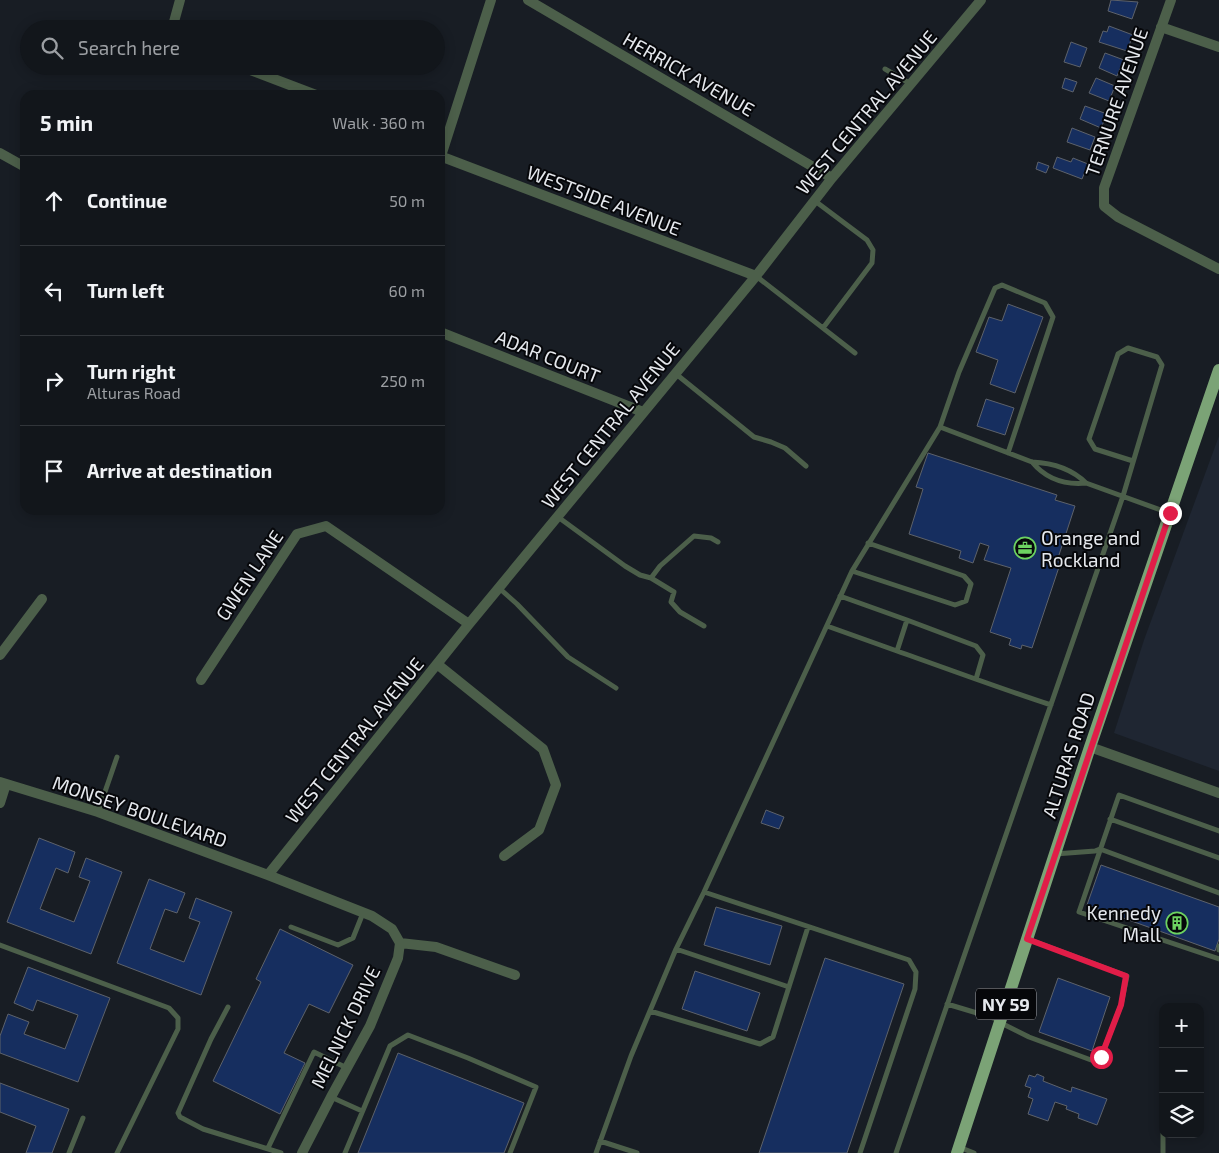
<!DOCTYPE html>
<meta charset="utf-8">
<style>
:root{--surface:#12161b;--page:#1f2328;--text:#f1f3f6;--muted:#9c9fa3;--line:#31353a}
body{margin:0;font-family:"Exo 2",sans-serif;background:var(--page);color:var(--text)}
.controls{position:absolute;right:15px;bottom:15px;display:grid;overflow:hidden;border-radius:10px;box-shadow:0 2px 12px #0003}
.controls button{width:45px;height:45px;display:grid;place-items:center;padding:0;border:0;border-bottom:1px solid var(--line);background:var(--surface);color:var(--text);font:25px sans-serif}
.stop{position:absolute;width:15px;height:15px;margin:-11px;border:4px solid #e11d48;border-radius:50%;background:#fff}
.stop.end{background:#e11d48;border-color:#fff;box-shadow:0 1px 5px #0008}
.list{margin:0;padding:0;list-style:none}
h2{display:flex;justify-content:space-between;align-items:center;height:65px;margin:0;padding:0 20px;font-size:21px}
h2 small{font-size:16px;font-weight:400;color:var(--muted)}
.list li{display:grid;grid-template-columns:32px 1fr auto;gap:15px;align-items:center;box-sizing:border-box;height:90px;padding:0 20px;border-top:1px solid var(--line)}
.list b{display:block;font-size:19px;white-space:nowrap}
.list p{margin:0;font-size:16px;white-space:nowrap;color:var(--muted)}
.list em{font-size:16px;font-style:normal;color:var(--muted)}
.icon{flex:none;width:28px;height:28px;fill:none;stroke:currentColor;stroke-width:2;stroke-linecap:round;stroke-linejoin:round}
.map{position:relative;flex:none;width:1219px;height:1153px;overflow:hidden}
.search{position:absolute;background:var(--surface);box-shadow:0 2px 12px #0003;left:20px;top:20px;width:425px;height:55px;display:flex;align-items:center;gap:12px;box-sizing:border-box;padding:0 18px;border-radius:28px;color:var(--muted);font-size:19px}
.panel{position:absolute;background:var(--surface);box-shadow:0 2px 12px #0003;left:20px;top:90px;width:425px;height:425px;border-radius:15px}
.map>svg:first-child{display:block}
.built{fill:#1f2632}
.building{fill:#162e5f;stroke:#5d626b}
.lines{fill:none;stroke-linecap:round;stroke-linejoin:round}
.service{stroke:#4c5f4a;stroke-width:5}
.minor{stroke:#4c5f4a;stroke-width:10}
.primary{stroke:#7ba376;stroke-width:12}
.route{stroke:#e11d48;stroke-width:6}
.labels{text-anchor:middle;dominant-baseline:central;stroke-width:4;stroke-linejoin:round;paint-order:stroke}
.shield{fill:#06070a;stroke:#a2a4a9;stroke-width:1}
.shield-label{font-size:18px;font-weight:bold;fill:#e5e8ed}
.street-label{font-size:19px;fill:#e5e8ed;stroke:#06070a}
.poi-label{font-size:19px;fill:#e5e8ed;stroke:#06070a;text-anchor:start}
</style>
<div class="map">
<svg width="1219" height="1153" viewBox="0 0 1219 1153">
<rect width="100%" height="100%" fill="#181d24"/>
<path class="built" d="M1219,436V771L1114,733L1144,640Z"/>
<path class="building" d="M1111,0L1138,2L1132,19L1108,11Z
M1109,26L1133,35L1127,51L1099,42L1103,31L1107,32Z
M1071,42L1087,48L1080,67L1064,62Z
M1105,53L1124,60L1117,76L1099,68Z
M1065,78L1077,82L1073,92L1062,88Z
M1096,78L1115,86L1109,101L1089,93Z
M1085,106L1107,114L1101,128L1080,119Z
M1072,128L1095,137L1090,150L1067,142Z
M1057,157L1071,162L1073,158L1088,164L1082,179L1053,168Z
M1038,162L1049,166L1046,173L1036,169Z
M1008,304L1043,317L1015,393L990,384L998,360L976,352L989,317L1002,321Z
M986,399L1014,408L1005,435L977,426Z
M928,453L1057,495L1055,500L1075,506L1057,561H1061L1032,648L1022,645L1021,649L1009,645L1011,639L990,632L1011,568L984,560L989,546L980,543L973,563L959,558L961,551L909,534L923,489L916,487Z
M766,810L784,817L779,829L761,823Z
M39,838L75,852L68,873L56,868L40,909L74,922L90,881L79,877L86,858L122,872L91,954L7,922Z
M1101,865L1219,907V939L1215,951L1087,905Z
M149,879L185,893L177,913L165,909L150,949L184,962L200,922L189,918L196,898L232,912L201,995L117,963Z
M716,907L782,926L770,965L704,945Z
M280,929L353,965L329,1013L309,1004L284,1053L305,1063L280,1114L213,1081L261,982L256,979Z
M825,958L904,984L847,1153H759Z
M28,967L110,998L78,1082L0,1053V1036L8,1014L29,1022L24,1034L65,1049L78,1015L37,1000L33,1011L14,1003Z
M695,971L760,993L747,1031L682,1009Z
M1058,978L1110,997L1092,1051L1039,1032Z
M398,1053L524,1103L504,1153H358Z
M1037,1074L1044,1077L1043,1081L1071,1092L1072,1087L1107,1099L1097,1125L1078,1118L1079,1114L1066,1109L1067,1106L1055,1102L1048,1121L1028,1114L1033,1099L1028,1097L1031,1088L1025,1086L1029,1075L1035,1077Z
M0,1083L69,1109L52,1153H26L36,1126L0,1112Z"/>
<g class="lines">
<path class="service" d="M885,69L911,84
M815,201L867,240L873,250L872,263L823,328
M756,276L855,353
M676,374L754,437L771,442L785,448L806,466
M940,427L1032,462C1053,463 1072,469 1086,483
M1032,462C1046,479 1065,485 1086,483L1169,513
M558,517L625,566L640,575L651,578L660,566L694,536L711,538L718,542
M852,571L955,605L966,601L971,584L964,576L868,543
M651,578L674,592L671,602L680,612L704,626
M499,588L517,604L568,657L616,688
M840,596L907,620
M827,626L897,651
M976,679L983,655L976,646L907,620L897,651C948,669 999,688 1051,705
M98,812L117,757
M1110,819L1219,858
M1219,831L1119,795L1079,912L1219,959
M1055,854L1095,851L1100,849L1219,893
M704,892L909,960L916,972L915,989L860,1153
M291,927L338,945L353,938L363,913
M0,945L169,1008L178,1018V1029L117,1153
M1219,946V950
M676,949L789,987
M947,1004L1000,1020
M228,1007L211,1039L178,1113L180,1117L203,1129L281,1153
M650,1011L760,1044L773,1037L808,927
M1001,1023L1029,1037L1091,1060L1101,1057L1121,1005L1127,976L1028,939
M331,1097L362,1111
M600,1141L637,1153
M959,1147L974,1153
M268,1148L314,1052L347,1068
M69,1153L83,1118
M345,1153L390,1046L408,1035L468,1058L536,1087L510,1153
M596,1153L631,1056L676,949L704,892L852,571L940,427L959,372L995,288L1002,285L1045,303L1053,317L1008,453
M896,1153L1123,496L1162,365L1157,357L1128,348L1118,354L1089,439L1095,449L1133,461
M1163,1153V1134"/>
<path class="minor" d="M528,0L832,178
M1171,0L1104,188V206L1118,217L1219,269
M1161,27L1219,47
M172,29L180,0
M240,66L316,95
M0,153L25,167
M440,156L756,276
M441,156L491,0
M440,332L643,412
M0,655L42,599
M437,664L543,749L556,785L539,830L504,856
M201,680L297,534L326,526L469,624
M1090,747L1219,793
M0,782L98,812L268,875L372,916L392,929L400,943L398,958L370,1026L331,1097L302,1153
M0,803L6,784
M268,875L469,624L756,276L832,178L981,0
M400,943L436,947L515,975"/>
<path class="primary" d="M957,1153L1090,747L1219,370"/>
</g>
<g class="lines">
<path class="route" d="M1101,1057L1121,1005L1126,976L1027,939L1170,513"/>
</g>
<defs>
<g id="office-ring" transform="scale(1.125)"><circle r="9.5" fill="#06070a" stroke="#6dd361" stroke-width="1.5"/><path d="M-6-3h4V-5.5h4V-3h4V5H-6ZM-1-4.5V-3h2v-1.5ZM-6 0V1H6V0Z" fill="#6dd361"/></g>
<g id="building-ring" transform="scale(1.125)"><circle r="9.5" fill="#06070a" stroke="#6dd361" stroke-width="1.5"/><path d="M-4-6H4V6H1V3H-1V6H-4ZM-2.5-4.3h1.7v1.8h-1.7ZM.8-4.3h1.7v1.8H.8ZM-2.5-1h1.7V.8h-1.7ZM.8-1h1.7V.8H.8Z" fill="#6dd361"/></g>
</defs>
<g fill-rule="evenodd">
<use href="#office-ring" x="1025" y="548"/>
<use href="#building-ring" x="1177" y="923"/>
</g>
<g class="labels">
<rect class="shield" x="976" y="988.5" width="60" height="31" rx="4"/>
<g class="shield-label">
<text x="1006" y="1004">NY 59</text>
</g>
<g class="street-label">
<text transform="translate(689 74) rotate(30)">HERRICK AVENUE</text>
<text transform="translate(1116 102) rotate(-71)">TERNURE AVENUE</text>
<text transform="translate(866 112) rotate(-50)">WEST CENTRAL AVENUE</text>
<text transform="translate(604 200) rotate(21)">WESTSIDE AVENUE</text>
<text transform="translate(548 356) rotate(22)">ADAR COURT</text>
<text transform="translate(610 425) rotate(-51)">WEST CENTRAL AVENUE</text>
<text transform="translate(249 575) rotate(-56)">GWEN LANE</text>
<text transform="translate(354 740) rotate(-51)">WEST CENTRAL AVENUE</text>
<text transform="translate(1068 755) rotate(-72)">ALTURAS ROAD</text>
<text transform="translate(140 811) rotate(19)">MONSEY BOULEVARD</text>
<text transform="translate(345 1027) rotate(-64)">MELNICK DRIVE</text>
</g>
<g class="poi-label">
<text x="1041" y="537">Orange and<tspan x="1041" dy="22">Rockland</tspan></text>
<text x="1161" y="912" text-anchor="end">Kennedy<tspan x="1161" dy="22">Mall</tspan></text>
</g>
</g>
</svg>
<div class="controls">
<button>+</button>
<button>−</button>
<button><svg class="icon" aria-label="layers" viewBox="0 0 24 24"><path d="M12 4l9 5-9 5-9-5zM3 14l9 5 9-5"/></svg></button>
</div>
<div class="stop" style="left:1101px;top:1057px"></div>
<div class="stop end" style="left:1170px;top:513px"></div>
<div class="search"><svg class="icon" aria-label="search" viewBox="0 0 24 24"><circle cx="10" cy="10" r="6"/><path d="M15 15l6 6"/></svg>Search here</div>
<section class="panel">
<h2>5 min<small>Walk · 360 m</small></h2>
<ul class="list">
<li><svg class="icon" aria-label="ahead" viewBox="0 0 24 24"><path d="M12 20V5M6 11l6-6 6 6"/></svg><div><b>Continue</b></div><em>50 m</em></li>
<li><svg class="icon" aria-label="left" viewBox="0 0 24 24"><path d="M17 20v-9H6M10 6l-5 5 5 5"/></svg><div><b>Turn left</b></div><em>60 m</em></li>
<li><svg class="icon" aria-label="right" viewBox="0 0 24 24"><path d="M7 20v-9h11M14 6l5 5-5 5"/></svg><div><b>Turn right</b><p>Alturas Road</p></div><em>250 m</em></li>
<li><svg class="icon" aria-label="arrive" viewBox="0 0 24 24"><path d="M6 21V4h12l-3 4 3 4H6"/></svg><div><b>Arrive at destination</b></div></li>
</ul>
</section>
</div>
